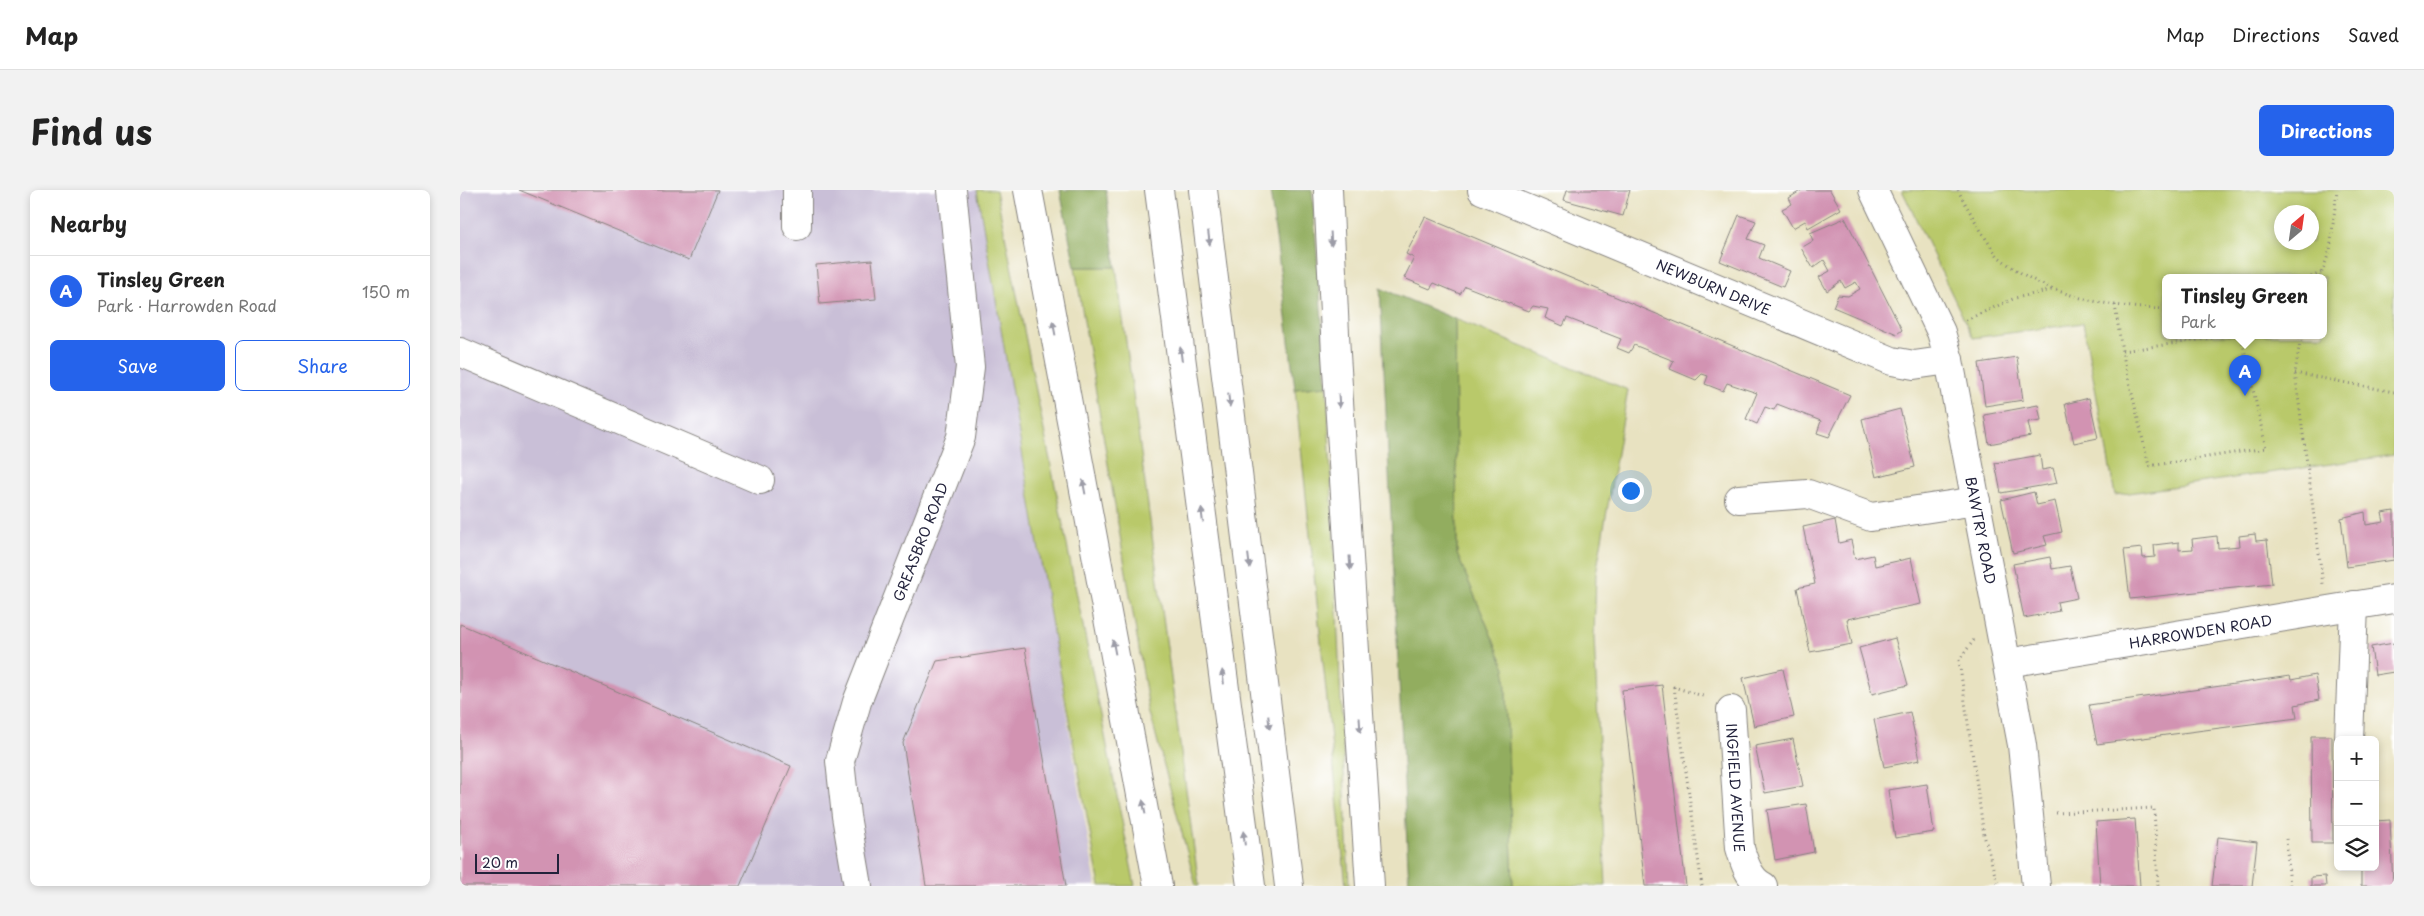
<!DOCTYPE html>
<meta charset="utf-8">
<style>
:root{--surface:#fff;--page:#f2f2f2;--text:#222;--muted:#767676;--line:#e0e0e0;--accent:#2563eb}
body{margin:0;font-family:"Playpen Sans",sans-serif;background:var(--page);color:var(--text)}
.controls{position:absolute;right:15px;bottom:15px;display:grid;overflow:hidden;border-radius:8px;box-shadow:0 2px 8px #0003}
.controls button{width:45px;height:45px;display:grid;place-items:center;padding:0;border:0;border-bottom:1px solid var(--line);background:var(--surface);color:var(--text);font:25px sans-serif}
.compass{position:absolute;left:1814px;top:15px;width:45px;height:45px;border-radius:50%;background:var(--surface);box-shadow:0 2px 8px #0003;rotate:29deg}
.scale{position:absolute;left:15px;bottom:12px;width:84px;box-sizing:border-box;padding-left:5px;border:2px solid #22223b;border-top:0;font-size:14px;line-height:18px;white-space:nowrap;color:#22223b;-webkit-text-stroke:4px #fff;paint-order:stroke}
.you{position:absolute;left:1170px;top:300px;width:18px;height:18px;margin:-12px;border:4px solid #fff;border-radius:50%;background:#1a73e8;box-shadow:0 0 0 8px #1a73e833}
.badge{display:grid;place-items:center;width:32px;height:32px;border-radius:50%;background:var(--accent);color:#fff;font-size:16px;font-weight:700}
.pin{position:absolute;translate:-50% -41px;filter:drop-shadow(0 1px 2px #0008)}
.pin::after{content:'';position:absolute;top:26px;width:18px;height:15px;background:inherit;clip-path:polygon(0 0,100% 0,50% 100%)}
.popup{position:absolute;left:1702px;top:84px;width:165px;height:65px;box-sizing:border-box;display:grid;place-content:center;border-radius:8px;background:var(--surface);filter:drop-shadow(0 1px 4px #0005);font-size:16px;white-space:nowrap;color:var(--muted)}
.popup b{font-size:19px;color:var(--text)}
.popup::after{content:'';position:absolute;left:50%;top:100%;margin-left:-10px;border:10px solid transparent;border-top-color:var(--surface)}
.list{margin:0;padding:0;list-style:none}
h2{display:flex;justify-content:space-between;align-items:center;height:65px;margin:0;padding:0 20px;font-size:21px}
h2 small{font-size:16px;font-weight:400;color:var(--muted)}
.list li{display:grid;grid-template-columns:32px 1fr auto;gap:15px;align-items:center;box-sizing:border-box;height:70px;padding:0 20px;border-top:1px solid var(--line)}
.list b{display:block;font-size:19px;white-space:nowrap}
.list p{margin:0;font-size:16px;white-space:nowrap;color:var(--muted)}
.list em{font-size:16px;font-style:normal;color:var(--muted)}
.actions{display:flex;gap:10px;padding:15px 20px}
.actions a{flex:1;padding:11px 0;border:1px solid var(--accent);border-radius:8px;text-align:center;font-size:18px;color:var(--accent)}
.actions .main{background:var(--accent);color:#fff}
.icon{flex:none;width:28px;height:28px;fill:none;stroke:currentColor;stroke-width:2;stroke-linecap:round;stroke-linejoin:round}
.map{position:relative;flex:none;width:1934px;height:696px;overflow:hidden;border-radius:8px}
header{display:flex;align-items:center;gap:30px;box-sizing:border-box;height:70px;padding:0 25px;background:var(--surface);border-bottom:1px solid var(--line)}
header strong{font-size:24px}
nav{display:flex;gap:28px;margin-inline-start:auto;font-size:18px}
.intro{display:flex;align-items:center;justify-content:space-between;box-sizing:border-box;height:120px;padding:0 30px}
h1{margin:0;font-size:35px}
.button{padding:12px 22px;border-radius:8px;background:var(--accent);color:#fff;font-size:18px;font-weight:700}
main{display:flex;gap:30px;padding:0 30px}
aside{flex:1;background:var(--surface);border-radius:8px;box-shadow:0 2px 8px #0003}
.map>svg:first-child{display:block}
.industrial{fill:#c9bfd7}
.green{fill:#b9c96b;stroke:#6e7653;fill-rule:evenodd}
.forest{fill:#92ad5f;stroke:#5a684d}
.building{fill:#d293b2}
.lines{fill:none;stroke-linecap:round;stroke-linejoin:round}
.minor-casing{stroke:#85827e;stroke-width:30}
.major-casing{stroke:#85827e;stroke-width:30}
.highway-casing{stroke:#85827e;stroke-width:30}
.path{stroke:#85827e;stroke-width:3;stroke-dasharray:1 4;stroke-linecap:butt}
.minor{stroke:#fff;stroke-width:28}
.major{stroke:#fff;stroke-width:28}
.highway{stroke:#fff;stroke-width:28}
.oneway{fill:#9c9ca7}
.labels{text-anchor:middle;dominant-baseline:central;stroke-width:4;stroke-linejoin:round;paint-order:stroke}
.street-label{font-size:14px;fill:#22223b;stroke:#fff}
</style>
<header>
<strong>Map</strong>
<nav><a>Map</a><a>Directions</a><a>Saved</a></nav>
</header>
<div class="intro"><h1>Find us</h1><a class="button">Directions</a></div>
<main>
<aside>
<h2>Nearby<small></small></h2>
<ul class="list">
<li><span class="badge">A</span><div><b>Tinsley Green</b><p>Park · Harrowden Road</p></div><em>150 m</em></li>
</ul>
<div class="actions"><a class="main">Save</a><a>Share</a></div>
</aside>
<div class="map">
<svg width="1934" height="696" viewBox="0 0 1934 696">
<rect width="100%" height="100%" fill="#fff"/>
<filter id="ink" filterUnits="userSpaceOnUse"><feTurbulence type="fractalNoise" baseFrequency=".02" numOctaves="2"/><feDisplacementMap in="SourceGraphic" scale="10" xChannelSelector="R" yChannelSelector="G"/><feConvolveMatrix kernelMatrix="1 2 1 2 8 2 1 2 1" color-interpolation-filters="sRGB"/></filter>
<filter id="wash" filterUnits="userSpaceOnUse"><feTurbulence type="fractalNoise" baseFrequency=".0096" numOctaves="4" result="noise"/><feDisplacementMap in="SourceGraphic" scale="20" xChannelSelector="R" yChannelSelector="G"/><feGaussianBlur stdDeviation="1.12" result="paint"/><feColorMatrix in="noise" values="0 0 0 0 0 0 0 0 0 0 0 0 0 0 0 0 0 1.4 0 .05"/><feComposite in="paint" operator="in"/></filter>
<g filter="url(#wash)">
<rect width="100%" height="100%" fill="#e8e2c1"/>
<path class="industrial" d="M0,0H517L636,696H0Z"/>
<path class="green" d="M517,0H536L675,696H640L597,465Z
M1442,0H1934V265L1655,305L1623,133L1513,148ZM1852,22V52H1822V22ZM1864,87V145H1706V87Z
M615,77H656L739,696H736L689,519Z
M995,129L1168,200L1136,384L1134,447L1146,696H1053L1045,478L997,364Z
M867,196L889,696H886L835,199Z"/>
<path class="forest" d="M600,0H646L656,77H615Z
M810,0H852L867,196L835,199Z
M920,98L995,129L997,364L1045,478L1053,696H949Z"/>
<g id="blocks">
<path class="building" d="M59,0H258L229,70Z
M1107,0H1170L1163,26L1104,10Z
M1342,0H1370L1381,19L1348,38L1345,31L1333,38L1322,19L1332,14L1329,8Z
M1279,25L1296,31L1288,49L1304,55L1299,68L1330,81L1323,97L1260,71Z
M965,27L1390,205L1369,247L1357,243L1361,231L1317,214L1314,220L1305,217L1297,234L1286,229L1297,203L1267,193L1263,201L1245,194L1248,186L1242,184L1236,190L1210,179L1214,171L1174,155L1169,163L1157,158L1161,149L1107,128L1103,136L1085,128L1088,119L1073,116L1069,121L1005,96L1000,104L974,93L970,99L944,88L954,68L946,64Z
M1385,28L1442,140L1437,144L1373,117L1378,105L1388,106L1400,99L1396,92L1385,98L1381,91L1367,101L1359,87L1370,81L1364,70L1353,78L1341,58L1353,51L1350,43Z
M412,70L416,109L360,114L356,75Z
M1557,167L1563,210L1525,216L1519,173Z
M1629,208L1638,248L1614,253L1605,214Z
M1578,215L1581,230L1568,232L1571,246L1529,254L1524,225Z
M1440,219L1455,277L1416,287L1402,229Z
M1580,265L1582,280L1593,278L1597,293L1541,303L1535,273Z
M1574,302L1577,315L1595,311L1602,342L1584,346L1587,355L1553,363L1541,310Z
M1934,321V370L1887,377L1881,328L1905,322L1906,335L1924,332L1922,323Z
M1375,330L1379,353L1391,350L1395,369L1413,365L1415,376L1451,368L1461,414L1387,429L1392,454L1350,462L1337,398L1355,394L1343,337Z
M1795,344L1796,351L1807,350L1812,394L1670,409L1664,360L1682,358L1683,368L1695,367L1694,355L1719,352V360L1733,359L1732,349L1757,346L1758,358L1780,356L1779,346Z
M1590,367L1592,379L1610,376L1617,408L1597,412L1599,421L1564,428L1553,374Z
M0,434L331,576L280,696H0Z
M1435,448L1448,495L1412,504L1399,458Z
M1934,453V482L1915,485L1911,457Z
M565,458L606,696H466L443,553L477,471Z
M1323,479L1334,527L1294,536L1283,488Z
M1855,485L1859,510L1835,515L1837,528L1637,554L1629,515L1830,486L1831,490Z
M1202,495L1226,696H1185L1162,500Z
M1450,522L1460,570L1424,577L1414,530Z
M1851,546H1872L1873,653H1852Z
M1333,549L1343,596L1305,603L1295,556Z
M1467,594L1474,642L1435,648L1428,600Z
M1346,614L1354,662L1315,670L1307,620Z
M1675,629L1680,696H1640L1636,632Z
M1930,630L1933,696H1901V677H1915V631Z
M1758,647L1797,652L1792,696H1752Z
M1865,686L1866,696H1851V687Z"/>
</g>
</g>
<g filter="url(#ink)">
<use href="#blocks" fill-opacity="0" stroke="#85827e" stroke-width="1"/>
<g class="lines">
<g class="minor-casing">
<g id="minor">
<path d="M337,0V36"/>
<path id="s1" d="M1022,0L1432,171L1454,175L1489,170"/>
<path d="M0,162L300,290"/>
<path d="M1279,309L1348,304L1411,327L1516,311"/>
<path id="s2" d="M1547,473L1934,409"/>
<path id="s3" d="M1271,520L1280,658C1284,672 1289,689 1303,696"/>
<path d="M1889,550L1894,415"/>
<path id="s4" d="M398,696L386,626L380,571L397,512L501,247L510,177L492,0"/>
</g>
</g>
<g class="major-casing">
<g id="major">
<path id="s5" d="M1413,0L1481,142L1489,170L1562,555L1576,696"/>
</g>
</g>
<g class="highway-casing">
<path id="highway" d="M568,0L698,696
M699,0L791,696
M743,0L829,696
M868,0L876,164L910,696"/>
</g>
<path class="path" d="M1498,0C1504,12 1532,62 1540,68C1586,106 1649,118 1706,119
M1851,87L1861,83
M1860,87L1870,60L1877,0
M1655,115L1662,161L1689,276L1806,258L1781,145
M1506,130L1555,108L1592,100
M1841,145L1835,183L1863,394
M1662,161L1773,145
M1835,183L1934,202
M1514,450L1499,470L1524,645L1538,696
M1596,623L1694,618L1698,696
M1826,649L1830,696
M1242,696L1214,497L1246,507"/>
<use href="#minor" class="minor"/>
<use href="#major" class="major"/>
<use href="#highway" class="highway"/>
</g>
<defs><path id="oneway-solid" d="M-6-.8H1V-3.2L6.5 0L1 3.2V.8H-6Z" transform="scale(1.25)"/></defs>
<g class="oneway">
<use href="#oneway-solid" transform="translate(749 48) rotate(83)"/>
<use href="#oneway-solid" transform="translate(871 49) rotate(87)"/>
<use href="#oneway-solid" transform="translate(594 138) rotate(-101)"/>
<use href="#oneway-solid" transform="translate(721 164) rotate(-97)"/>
<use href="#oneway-solid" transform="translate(769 210) rotate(83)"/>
<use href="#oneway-solid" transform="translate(879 211) rotate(86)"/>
<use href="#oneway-solid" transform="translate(624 297) rotate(-101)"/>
<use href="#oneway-solid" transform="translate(742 325) rotate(-97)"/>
<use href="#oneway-solid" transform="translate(789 371) rotate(83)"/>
<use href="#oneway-solid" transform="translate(890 373) rotate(86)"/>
<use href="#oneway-solid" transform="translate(654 457) rotate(-101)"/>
<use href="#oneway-solid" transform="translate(763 487) rotate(-97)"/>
<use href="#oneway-solid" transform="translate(809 532) rotate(83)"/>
<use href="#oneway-solid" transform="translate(900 535) rotate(86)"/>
<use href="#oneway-solid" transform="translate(684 617) rotate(-101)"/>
<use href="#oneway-solid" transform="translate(784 648) rotate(-97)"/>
</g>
</g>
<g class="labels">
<g class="street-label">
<text stroke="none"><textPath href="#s1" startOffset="251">NEWBURN DRIVE</textPath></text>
<text stroke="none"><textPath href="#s5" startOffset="360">BAWTRY ROAD</textPath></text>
<text stroke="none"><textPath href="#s4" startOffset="360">GREASBRO ROAD</textPath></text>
<text stroke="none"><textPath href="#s2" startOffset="196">HARROWDEN ROAD</textPath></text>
<text stroke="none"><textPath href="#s3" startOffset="78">INGFIELD AVENUE</textPath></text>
</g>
</g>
</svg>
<div class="controls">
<button>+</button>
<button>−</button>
<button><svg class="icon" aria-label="layers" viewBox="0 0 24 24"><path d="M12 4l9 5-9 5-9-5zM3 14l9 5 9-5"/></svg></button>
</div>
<svg class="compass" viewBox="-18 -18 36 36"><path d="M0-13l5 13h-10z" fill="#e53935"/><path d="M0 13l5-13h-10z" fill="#767676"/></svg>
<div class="scale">20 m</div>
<div class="you"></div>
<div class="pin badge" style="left:1785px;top:206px">A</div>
<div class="popup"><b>Tinsley Green</b>Park</div>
</div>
</main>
